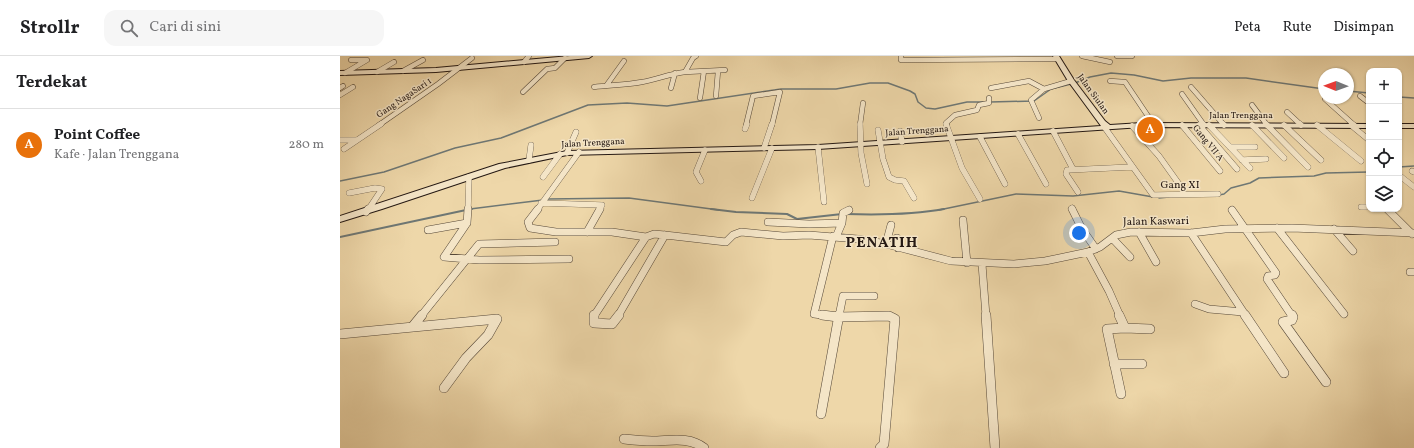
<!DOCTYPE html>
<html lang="id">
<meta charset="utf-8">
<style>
:root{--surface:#fff;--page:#f6f6f6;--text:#202124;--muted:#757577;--line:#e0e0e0;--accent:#ea580c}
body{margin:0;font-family:Vollkorn,serif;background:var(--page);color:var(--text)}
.controls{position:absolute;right:12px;top:12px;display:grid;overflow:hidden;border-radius:8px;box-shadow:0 1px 3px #0004}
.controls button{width:36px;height:36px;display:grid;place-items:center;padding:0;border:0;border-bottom:1px solid var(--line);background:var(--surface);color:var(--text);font:20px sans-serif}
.compass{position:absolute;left:978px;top:12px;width:36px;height:36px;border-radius:50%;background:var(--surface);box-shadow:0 1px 3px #0004;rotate:271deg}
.you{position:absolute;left:739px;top:177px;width:14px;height:14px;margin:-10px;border:3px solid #fff;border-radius:50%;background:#1a73e8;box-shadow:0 0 0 6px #1a73e833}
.badge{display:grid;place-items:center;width:26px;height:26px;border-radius:50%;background:var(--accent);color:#fff;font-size:13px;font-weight:700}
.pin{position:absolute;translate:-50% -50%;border:2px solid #fff;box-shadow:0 1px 4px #0006}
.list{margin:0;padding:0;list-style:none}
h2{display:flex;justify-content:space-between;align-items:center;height:52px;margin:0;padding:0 16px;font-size:17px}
h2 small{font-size:13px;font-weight:400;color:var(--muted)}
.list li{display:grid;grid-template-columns:26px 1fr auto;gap:12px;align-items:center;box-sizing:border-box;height:72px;padding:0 16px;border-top:1px solid var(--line)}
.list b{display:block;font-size:15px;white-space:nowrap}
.list p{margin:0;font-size:13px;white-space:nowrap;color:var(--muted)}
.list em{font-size:13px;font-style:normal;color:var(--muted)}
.icon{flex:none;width:22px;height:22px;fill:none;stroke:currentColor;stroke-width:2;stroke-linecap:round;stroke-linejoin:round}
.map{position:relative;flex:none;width:1074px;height:392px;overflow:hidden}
header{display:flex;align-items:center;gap:24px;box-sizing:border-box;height:56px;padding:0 20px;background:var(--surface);border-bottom:1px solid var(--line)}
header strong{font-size:19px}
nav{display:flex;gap:22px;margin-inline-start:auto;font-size:14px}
.search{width:280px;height:36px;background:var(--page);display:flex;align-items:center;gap:10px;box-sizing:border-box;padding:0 14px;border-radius:12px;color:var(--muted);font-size:15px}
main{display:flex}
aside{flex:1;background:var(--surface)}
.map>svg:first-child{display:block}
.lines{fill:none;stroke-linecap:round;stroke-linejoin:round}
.stream-far1{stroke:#6e7774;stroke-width:1.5}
.stream{stroke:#6e7774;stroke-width:2}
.street-far3-casing{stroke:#564838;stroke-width:5.5}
.street-far2-casing{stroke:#564838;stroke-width:6}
.street-far1-casing{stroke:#564838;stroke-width:8}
.street-casing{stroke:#564838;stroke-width:10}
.secondary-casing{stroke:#241813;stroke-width:2}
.street-far3{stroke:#f4e5c7;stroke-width:4.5}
.street-far2{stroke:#f4e5c7;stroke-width:5.5}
.street-far1{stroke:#f4e5c7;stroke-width:7}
.street{stroke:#f4e5c7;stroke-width:9}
.secondary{fill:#f4e5c7;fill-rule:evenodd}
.wall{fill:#c2866c;stroke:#241813}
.building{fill:#e19c7e;stroke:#241813}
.labels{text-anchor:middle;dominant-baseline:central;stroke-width:3;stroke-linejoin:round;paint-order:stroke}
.far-street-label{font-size:9px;fill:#241813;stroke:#f4e5c7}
.street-label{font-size:11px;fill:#241813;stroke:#f4e5c7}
.district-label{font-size:15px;font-weight:bold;letter-spacing:1px;fill:#241813;stroke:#f4e5c7}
</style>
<header>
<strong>Strollr</strong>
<div class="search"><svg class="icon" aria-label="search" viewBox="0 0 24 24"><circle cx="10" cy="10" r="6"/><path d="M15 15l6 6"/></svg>Cari di sini</div>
<nav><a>Peta</a><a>Rute</a><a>Disimpan</a></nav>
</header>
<main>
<aside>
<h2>Terdekat<small></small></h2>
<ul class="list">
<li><span class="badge" style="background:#e8710a">A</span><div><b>Point Coffee</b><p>Kafe · Jalan Trenggana</p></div><em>280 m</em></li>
</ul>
</aside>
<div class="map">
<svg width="1074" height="392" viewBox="0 0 1074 392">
<rect width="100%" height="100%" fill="#eed7a9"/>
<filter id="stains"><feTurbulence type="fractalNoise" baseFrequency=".005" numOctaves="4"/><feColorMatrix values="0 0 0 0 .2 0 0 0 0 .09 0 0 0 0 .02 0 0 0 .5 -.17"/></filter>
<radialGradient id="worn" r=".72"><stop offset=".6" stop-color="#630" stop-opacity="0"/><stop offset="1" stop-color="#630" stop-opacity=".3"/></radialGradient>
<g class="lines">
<path class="stream-far1" d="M1008,35L1029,37
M1059,41L1074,42
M650,46L694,45L711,33L735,27L750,21L771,17L794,19L823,25L851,22H906L984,33
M1059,111L1074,110
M0,125L44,116L115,92L161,82L248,49L287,47L327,50L441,33H496L530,27H548L570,35L575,38L578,46L586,52L595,53L627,46H643
M879,139L884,138L891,132L910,127L919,122L974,120L986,117L1029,116
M819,142L829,141
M207,143L289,142L379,154
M130,153L203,144
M599,154L676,138L733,140L779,135L813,141"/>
<path class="stream" d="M130,153H132
M371,153L396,156L447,158L457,163L502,158
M506,158C539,159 572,159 604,153
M0,181L126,154"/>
<g class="street-far3-casing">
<path id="street-far3" d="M561,0V4L718,3
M742,0L770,6
M777,0H792
M184,6L189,0
M63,15L83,4
M37,16L54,6
M345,16L385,14
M5,17L27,4H11
M770,25L785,26L814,69
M266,30L284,5
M254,31C270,29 286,29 302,26C317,23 330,18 345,16L353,2L356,0
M851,31L884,69
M0,32L3,30
M331,32L335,17
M651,32L689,25L704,33L731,25
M183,36L207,13L215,12L225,2
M842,38L864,69
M0,39L13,31
M376,40L378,15
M1020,40L1029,47
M360,42L364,15
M985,43L1014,69
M912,49L927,69
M947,56L961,69
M699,62L691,44L704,33
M39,69L98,28L132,2
M406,69L413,40L440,36L432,69
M520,69L523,47
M607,69L606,67L615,59L637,54L639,49L649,47V42"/>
</g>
<g class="street-far2-casing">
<path id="street-far2" d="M520,68L521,97L527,128
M606,68L622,112L640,143
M813,68L814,69
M863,68L864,69
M883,68L884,69
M926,68L968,111
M960,68L961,69
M1012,68L1015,70
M842,69L880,115
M859,69L897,113
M869,69L910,112
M912,69L944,102
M944,69L981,104
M977,69L1021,105
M792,70L819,100L839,128
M1012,70L1029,84
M765,72L813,139L878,138
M405,73L407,68
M538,74L543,103L549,121L555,124L564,125L574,142
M560,75L562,86
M713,75L733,113
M678,78L706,128
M640,81L665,128
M0,84H16
M478,91L484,146
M890,91H915
M424,92L432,68
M4,93L41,68
M227,97L236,76
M189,104L191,89
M902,104L926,103
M1072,115L1074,116
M1060,120L1074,131
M203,121L220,98
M361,125L356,116L365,94
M738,136L726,118L727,114L792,111
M9,137L35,132L42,133L28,154
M412,142L432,92
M201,147L262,149L259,154
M1021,151H1029
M732,152L733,154
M128,154L129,121
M197,154L239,96"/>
</g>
<g class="street-far1-casing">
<path id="street-far1" d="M128,153L127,167L104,201L139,204L229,203
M198,153L188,166L190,172L216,176H272L306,181
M732,153L742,173L756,193
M1047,153L1072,178
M892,154L936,217L935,219L928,220L927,223L952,260
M26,156L28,153
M623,164L627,207
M428,166L469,168L502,167
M937,172L1004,258
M994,173L1013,195
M88,174L127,167
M247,176L260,153
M799,176L816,206
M851,177L906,260
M325,179L386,186L393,179L401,176L443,180L469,179L518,183L546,188L611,205L674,208L705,205L748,196L760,191L776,179L791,176L851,177L885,173L952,172L1074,177
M496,181L502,167L503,157L509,154
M557,182L558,192
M772,182L790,201
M546,188L551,169
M748,196L769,235L780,260
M642,208L646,260
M1070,216H1074
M855,248L869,253L903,256
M81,260L139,188L215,186
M254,260L306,181L314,178L325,179
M278,260L325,179
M490,260L474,258L493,180
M499,260L503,240H534"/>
</g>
<g class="street-casing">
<path id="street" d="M254,259V267L272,268L279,259
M482,259L498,261L549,260L555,263L544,388L540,392
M646,259L655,392
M779,259L785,272L767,273L781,338
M905,259L944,317
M952,259L953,261L952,264L943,266L986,326
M73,270L82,259
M785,272L810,273
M0,278L157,263L148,279L126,302L104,332
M774,308H802
M481,358L499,259
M284,383C293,384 303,385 312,385C330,385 349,380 364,392"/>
</g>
<g class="secondary-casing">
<path id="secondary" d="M230,0H252L249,2L96,16L0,19V15L96,12Z
M713,0H719L734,24L765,65L770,69L802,67L1029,68V72L802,71L478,93L227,99L165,112L42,153L0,166V160L159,108L227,95L478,89L761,70L728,25Z
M1059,68H1074V72H1059Z"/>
</g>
<use href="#street-far3" class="street-far3"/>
<use href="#street-far2" class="street-far2"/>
<use href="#street-far1" class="street-far1"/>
<use href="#street" class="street"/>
<use href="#secondary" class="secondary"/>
</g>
<path class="wall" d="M803,68L816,75L814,80H807L802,74Z"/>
<path class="building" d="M803,68H811L816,75H809Z"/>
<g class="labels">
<g class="far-street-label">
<text transform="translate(753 38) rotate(54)">Jalan Siulan</text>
<text transform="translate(64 42) rotate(-34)">Gang NagaSari 1</text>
<text x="901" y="59">Jalan Trenggana</text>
<text transform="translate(577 75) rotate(-4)">Jalan Trenggana</text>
<text transform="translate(253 87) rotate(-3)">Jalan Trenggana</text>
<text transform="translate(868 87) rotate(51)">Gang VII A</text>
</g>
<g class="street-label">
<text x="840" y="129">Gang XI</text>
<text transform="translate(816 166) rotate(-1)">Jalan Kaswari</text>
</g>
<g class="district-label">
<text x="542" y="187">PENATIH</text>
</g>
</g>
<rect width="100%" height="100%" filter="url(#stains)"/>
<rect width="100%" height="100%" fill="url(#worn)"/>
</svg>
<div class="controls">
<button>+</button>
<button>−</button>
<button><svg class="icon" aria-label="locate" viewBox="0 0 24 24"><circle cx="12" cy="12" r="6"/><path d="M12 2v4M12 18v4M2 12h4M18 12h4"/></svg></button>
<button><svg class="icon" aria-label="layers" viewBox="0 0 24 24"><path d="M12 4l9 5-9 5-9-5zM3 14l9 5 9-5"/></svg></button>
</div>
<svg class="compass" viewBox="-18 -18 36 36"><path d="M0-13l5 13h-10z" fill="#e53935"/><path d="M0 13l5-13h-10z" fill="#757577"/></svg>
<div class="you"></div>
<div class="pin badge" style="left:810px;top:74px;background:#e8710a">A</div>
</div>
</main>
